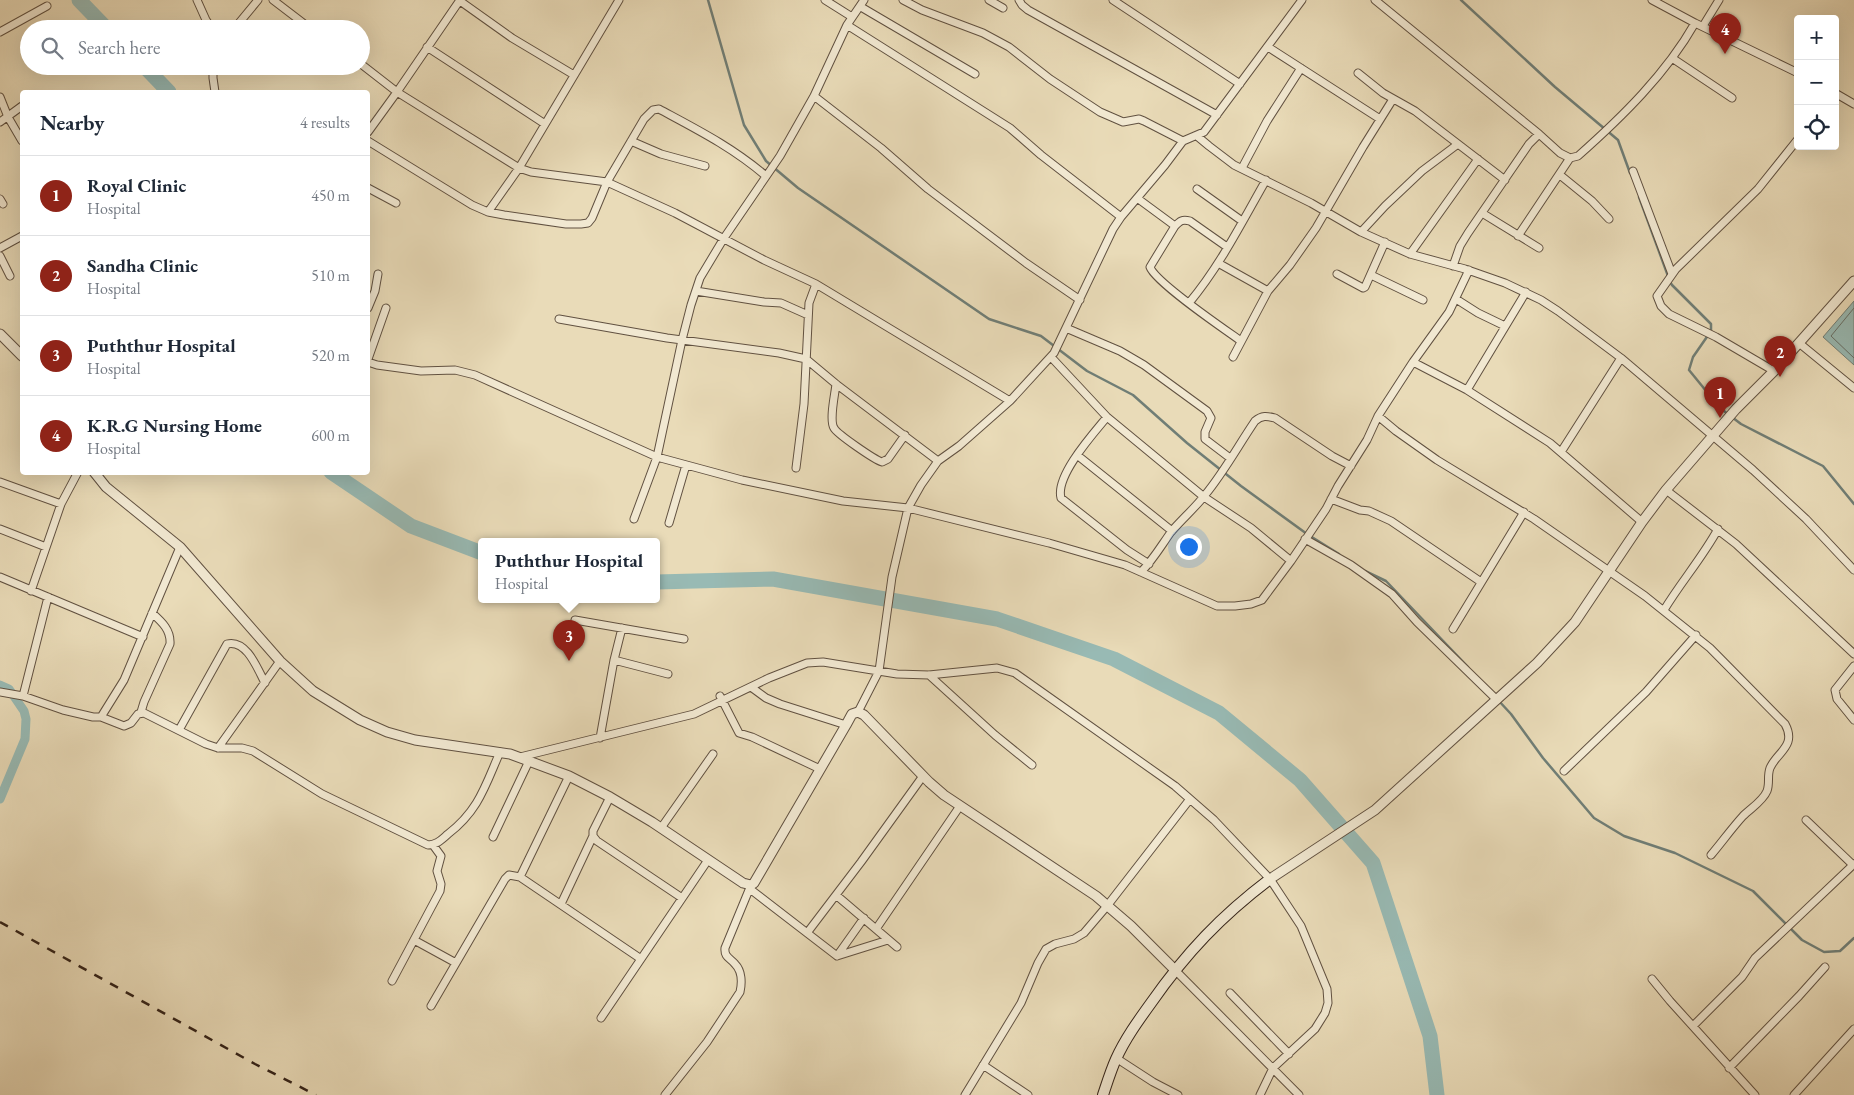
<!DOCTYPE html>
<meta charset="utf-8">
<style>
:root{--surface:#fff;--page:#f6f6f7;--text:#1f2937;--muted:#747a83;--line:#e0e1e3;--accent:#8f2418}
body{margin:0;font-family:"EB Garamond",serif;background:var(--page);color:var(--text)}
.controls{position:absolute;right:15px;top:15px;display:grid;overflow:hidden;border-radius:5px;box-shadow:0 5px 20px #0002}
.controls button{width:45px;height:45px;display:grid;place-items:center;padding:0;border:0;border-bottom:1px solid var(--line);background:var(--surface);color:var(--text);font:25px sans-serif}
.you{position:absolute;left:1188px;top:546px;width:18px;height:18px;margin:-12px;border:4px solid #fff;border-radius:50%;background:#1a73e8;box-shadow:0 0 0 8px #1a73e833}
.badge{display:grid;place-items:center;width:32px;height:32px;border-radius:50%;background:var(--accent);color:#fff;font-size:16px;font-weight:700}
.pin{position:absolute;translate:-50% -41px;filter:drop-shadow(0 1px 2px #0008)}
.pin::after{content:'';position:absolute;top:26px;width:18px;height:15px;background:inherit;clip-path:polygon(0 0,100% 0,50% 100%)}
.popup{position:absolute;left:478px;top:538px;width:182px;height:65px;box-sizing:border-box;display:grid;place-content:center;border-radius:5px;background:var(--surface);filter:drop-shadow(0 1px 4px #0005);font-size:16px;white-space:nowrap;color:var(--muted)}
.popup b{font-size:19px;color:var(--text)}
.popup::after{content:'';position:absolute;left:50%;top:100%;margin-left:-10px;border:10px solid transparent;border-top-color:var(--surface)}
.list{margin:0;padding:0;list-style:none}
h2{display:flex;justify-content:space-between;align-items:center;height:65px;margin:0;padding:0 20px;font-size:21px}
h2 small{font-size:16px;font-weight:400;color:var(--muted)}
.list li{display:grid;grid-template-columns:32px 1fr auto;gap:15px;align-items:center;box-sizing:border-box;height:80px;padding:0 20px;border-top:1px solid var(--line)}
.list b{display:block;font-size:19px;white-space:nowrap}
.list p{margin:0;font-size:16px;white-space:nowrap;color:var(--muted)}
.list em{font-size:16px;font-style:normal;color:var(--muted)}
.icon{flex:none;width:28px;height:28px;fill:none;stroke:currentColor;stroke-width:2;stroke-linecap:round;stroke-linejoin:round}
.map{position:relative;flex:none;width:1854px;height:1095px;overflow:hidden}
.search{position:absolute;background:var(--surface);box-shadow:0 5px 20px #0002;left:20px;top:20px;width:350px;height:55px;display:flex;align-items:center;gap:12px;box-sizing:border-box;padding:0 18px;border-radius:28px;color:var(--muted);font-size:19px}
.panel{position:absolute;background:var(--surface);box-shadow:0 5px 20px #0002;left:20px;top:90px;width:350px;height:385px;border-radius:5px}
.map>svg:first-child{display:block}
.water{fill:#98bab4;stroke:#707e76}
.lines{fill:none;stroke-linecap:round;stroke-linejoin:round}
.shore{stroke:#666e66;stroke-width:1}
.stream{stroke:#707e76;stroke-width:2.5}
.canal{stroke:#98bab4;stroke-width:9}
.river{stroke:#98bab4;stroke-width:15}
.minor-casing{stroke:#615141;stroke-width:9}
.tertiary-casing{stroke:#615141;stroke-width:11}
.secondary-casing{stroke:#342319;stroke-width:12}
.minor{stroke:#f1e8d1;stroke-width:7}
.tertiary{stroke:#f1e8d1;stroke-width:9}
.secondary{stroke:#f1e8d1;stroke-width:10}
.rail{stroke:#342319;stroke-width:2.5;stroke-dasharray:9 9;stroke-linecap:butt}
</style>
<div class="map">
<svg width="1854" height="1095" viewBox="0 0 1854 1095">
<rect width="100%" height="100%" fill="#e9dbb8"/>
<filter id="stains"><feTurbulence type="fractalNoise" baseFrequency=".004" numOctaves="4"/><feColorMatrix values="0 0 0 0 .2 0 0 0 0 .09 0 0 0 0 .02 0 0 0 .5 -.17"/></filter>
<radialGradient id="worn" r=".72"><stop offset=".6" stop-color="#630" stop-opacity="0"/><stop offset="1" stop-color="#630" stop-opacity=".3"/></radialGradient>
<path class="water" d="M1854,301V365L1823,337Z"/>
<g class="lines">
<path class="shore" d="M1854,308L1831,336L1854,358"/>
<path class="stream" d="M708,0L744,125L766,161L798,188L989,319L1041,336L1087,371L1133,395L1187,443L1241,486L1307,534L1339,554
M1461,0L1555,87L1618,140L1630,173
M1639,197L1668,276
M1670,282L1672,285L1711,324V331L1693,357L1689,370L1720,408L1741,424L1823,466L1854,504
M1365,571L1386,581L1468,667
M1498,700L1511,714L1543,758L1594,818L1624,836L1675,853L1753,891L1802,940L1824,952L1840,951L1854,938"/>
<path class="canal" d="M0,685L9,689L24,711L26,719L25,739L0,799"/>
<path class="river" d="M79,0L107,29
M144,66L169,92
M331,472L411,526L482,553
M656,582L773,579L997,619L1114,659L1219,713L1300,780L1373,863L1430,1036L1437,1095"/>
<g class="minor-casing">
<path id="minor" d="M197,0L206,20L212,29
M273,0L311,29
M825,0L852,17
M903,0L922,10L983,33L1009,47L1050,79L1100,112L1123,122L1139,119L1144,121L1183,141
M989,0L1003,8
M1019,0L1022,5L1028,10L1217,115
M1113,0L1240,84
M1375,0L1539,134
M1652,0L1695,23L1798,73
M460,1L512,38L574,75
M861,7L975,74
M847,25L1010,128L1041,155L1121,217
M1703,26L1719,0
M234,29L258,0
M0,32L47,6
M427,47L545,124
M1268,47L1380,119
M1672,58L1732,98
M361,64L397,92L519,168L531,172L607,182L675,213L764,260L816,284L1010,401L1054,353L1113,229L1121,217L1165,165L1183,141L1204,132L1302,0
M213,66V78L215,92
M1358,73L1383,93L1415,111L1505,180
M1835,93L1854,104
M814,96L881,148L928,189L1026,263L1080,300
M0,97L8,117L22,141
M0,122L22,106
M368,132L397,92L460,0
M1197,136L1209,146L1234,165L1311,203L1361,232L1410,254L1465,269L1505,283L1541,300L1558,311L1621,358L1753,470L1806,519L1854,570
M368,141L472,205L488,212L504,215L566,224H581L588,223L592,218L607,182L644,119L653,110L659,109C698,130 732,147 766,176
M631,141L661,154L705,166
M1242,168L1267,121L1301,68
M1633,171L1672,274
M1560,175L1592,201L1609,219
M368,188L396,203
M1197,189L1242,221
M1137,198L1175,226
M0,199L3,204
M488,212L519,168L619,0
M1482,213L1539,248
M1361,232L1385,206L1422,171L1458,144
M1518,236L1570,158
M1227,247L1190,221C1182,219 1180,221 1175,226L1150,267C1155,282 1224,329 1241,341
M0,248L22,236
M1410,254L1478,159
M0,256L10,276
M1218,263L1268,291
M1453,266L1460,246L1468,233L1529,144L1539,134L1560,153L1570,158L1578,156C1622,117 1666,74 1695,23
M1337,274L1363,288L1365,287L1385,242
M1371,275L1423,300
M696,291L764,302L781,303L808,315
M1456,299L1478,313L1505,326
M1189,303C1220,266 1242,222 1266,180
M368,308L375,291L378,274
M559,319L667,338L779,353L806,359L836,384L938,461
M1066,328L1120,351L1144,365L1207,411L1211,418L1205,432V439L1230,458
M1799,343L1854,388
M1051,357L1107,417L1204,497L1251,528L1291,561
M1233,357L1268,291L1290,265L1316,228L1363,147L1393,99
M368,359L386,308
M368,362L377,365L421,371L455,370L475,375L657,457L742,480L843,501L908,508L1049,543L1125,565L1217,606H1235L1251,604L1262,600L1291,561L1326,509L1338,486L1367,440L1378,416L1413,362L1449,312L1469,270
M1413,362L1467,390L1550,443L1642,522
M1774,371L1716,337L1669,314L1661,306L1657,296L1676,269L1758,189L1798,139
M836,384C835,394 829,420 834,428C837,434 875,460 882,462L888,459L905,435
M1467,390L1526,292
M1378,416L1396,431L1437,460L1534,519L1645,596L1710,648L1785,724C1797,746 1777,752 1770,768C1767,776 1770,783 1767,791C1763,801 1751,808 1743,816C1732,828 1722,842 1711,855
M1107,417C1093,434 1055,476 1061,498L1127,550L1149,564
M1561,452L1621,358
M1077,455L1172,531
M796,468L804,404L809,303L816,284
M0,482L61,504
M1666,490L1736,544L1854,654
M1331,499L1360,510L1369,511L1391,521L1481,582
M634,519L657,457L682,340L691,305L700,278L724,238L780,156L814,96L847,25L864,0
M669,523L686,465
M0,529L46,547
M1305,539L1351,565L1392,594L1417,622L1497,700
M1141,572C1153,560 1161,546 1171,532C1182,519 1195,508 1205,495C1224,472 1238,446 1255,421C1262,415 1267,416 1275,418L1332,456L1351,466
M0,577L143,637
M31,591L61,504L78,472
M1664,610C1681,582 1702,558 1718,529
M575,620L684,639
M1453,629L1524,512
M614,660L668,674
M1854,666L1835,690L1837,699L1854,720
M929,675L995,735L1032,765
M751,687L766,698L780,704L846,725
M0,692L23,696L63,710L93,717H101L124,726L131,723L138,714L144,713L206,744L218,748H242L253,751L322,794L428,845C437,845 442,839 448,834C479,810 485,786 500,752
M23,696L48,597
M720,696L739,733L752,737L820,769
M141,712L144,702L170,644C171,630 162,622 152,613
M858,712L879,671L892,577L908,508L921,485L938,461L959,446L1010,401
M101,717L124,680L180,547
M179,730L227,644C247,639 258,670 265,683
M600,738L614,660L622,628
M218,748L280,661
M520,757L694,714L769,678L807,663L823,662L897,674L929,675L997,668L1015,673L1175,786L1214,820L1270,879L1301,926L1327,989L1328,1003L1325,1013L1315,1029L1273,1068L1260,1095
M1564,771L1646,692L1696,635
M610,797L593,831V836L597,841L682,898
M1806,820L1853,865
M661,828L713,754
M493,837L529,761
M520,877L569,776
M750,889L837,956L888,940
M836,895L897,947
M561,904L593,836
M876,929L960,806
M807,933L861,862L923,776
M414,940L456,963
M837,956L864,918
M1175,970L1299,1095
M1652,979L1670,1001L1755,1095
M392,981L440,891L441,884L437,871L441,856L433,845
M1230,993L1289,1054
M431,1006L505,879L509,875L520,877L641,959
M601,1018L708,860
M1693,1026L1742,977L1755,958L1854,864
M1116,1058L1153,1082L1178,1095
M983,1065L1028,1095
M1729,1068L1799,996L1825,967
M665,1095L707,1042L740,992C742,983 742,971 735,964C730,958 724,957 725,948L751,885
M965,1095L1021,1003L1038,963L1046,949L1055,944L1074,939L1084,933L1107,906L1190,799
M1794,1095L1854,1029"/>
</g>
<g class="tertiary-casing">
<path id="tertiary" d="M0,334L22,356
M94,472L106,487L180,547L280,661L313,691L360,720L387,732L415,740L510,754L569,776L610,797L652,822L743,883L751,885L754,883L846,725L852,714L858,712L864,715L929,782L944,795L1096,896L1131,926L1175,970
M1270,879L1375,810L1537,663L1575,622L1642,522L1666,490L1736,409L1774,371L1854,281"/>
</g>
<g class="secondary-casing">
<path id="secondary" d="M1103,1095C1107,1083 1111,1070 1116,1059C1125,1039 1138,1021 1151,1003C1186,953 1221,916 1270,879"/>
</g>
<use href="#minor" class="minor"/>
<use href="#tertiary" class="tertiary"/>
<use href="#secondary" class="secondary"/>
<path class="rail" d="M0,922L255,1064L316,1095"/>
</g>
<rect width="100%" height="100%" filter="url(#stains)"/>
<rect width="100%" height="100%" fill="url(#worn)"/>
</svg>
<div class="controls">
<button>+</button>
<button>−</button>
<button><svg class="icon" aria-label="locate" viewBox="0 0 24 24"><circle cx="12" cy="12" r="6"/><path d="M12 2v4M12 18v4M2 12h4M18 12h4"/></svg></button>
</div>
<div class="you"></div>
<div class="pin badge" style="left:1720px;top:418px">1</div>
<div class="pin badge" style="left:1780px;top:377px">2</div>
<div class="pin badge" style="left:569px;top:661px">3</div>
<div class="popup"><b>Puththur Hospital</b>Hospital</div>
<div class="pin badge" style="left:1725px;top:54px">4</div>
<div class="search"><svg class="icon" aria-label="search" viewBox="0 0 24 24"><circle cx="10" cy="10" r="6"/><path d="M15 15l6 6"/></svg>Search here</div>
<section class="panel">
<h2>Nearby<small>4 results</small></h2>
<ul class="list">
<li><span class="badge">1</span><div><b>Royal Clinic</b><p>Hospital</p></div><em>450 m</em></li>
<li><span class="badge">2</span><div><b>Sandha Clinic</b><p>Hospital</p></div><em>510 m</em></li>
<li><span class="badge">3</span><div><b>Puththur Hospital</b><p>Hospital</p></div><em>520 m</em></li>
<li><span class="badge">4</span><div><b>K.R.G Nursing Home</b><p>Hospital</p></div><em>600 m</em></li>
</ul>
</section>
</div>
